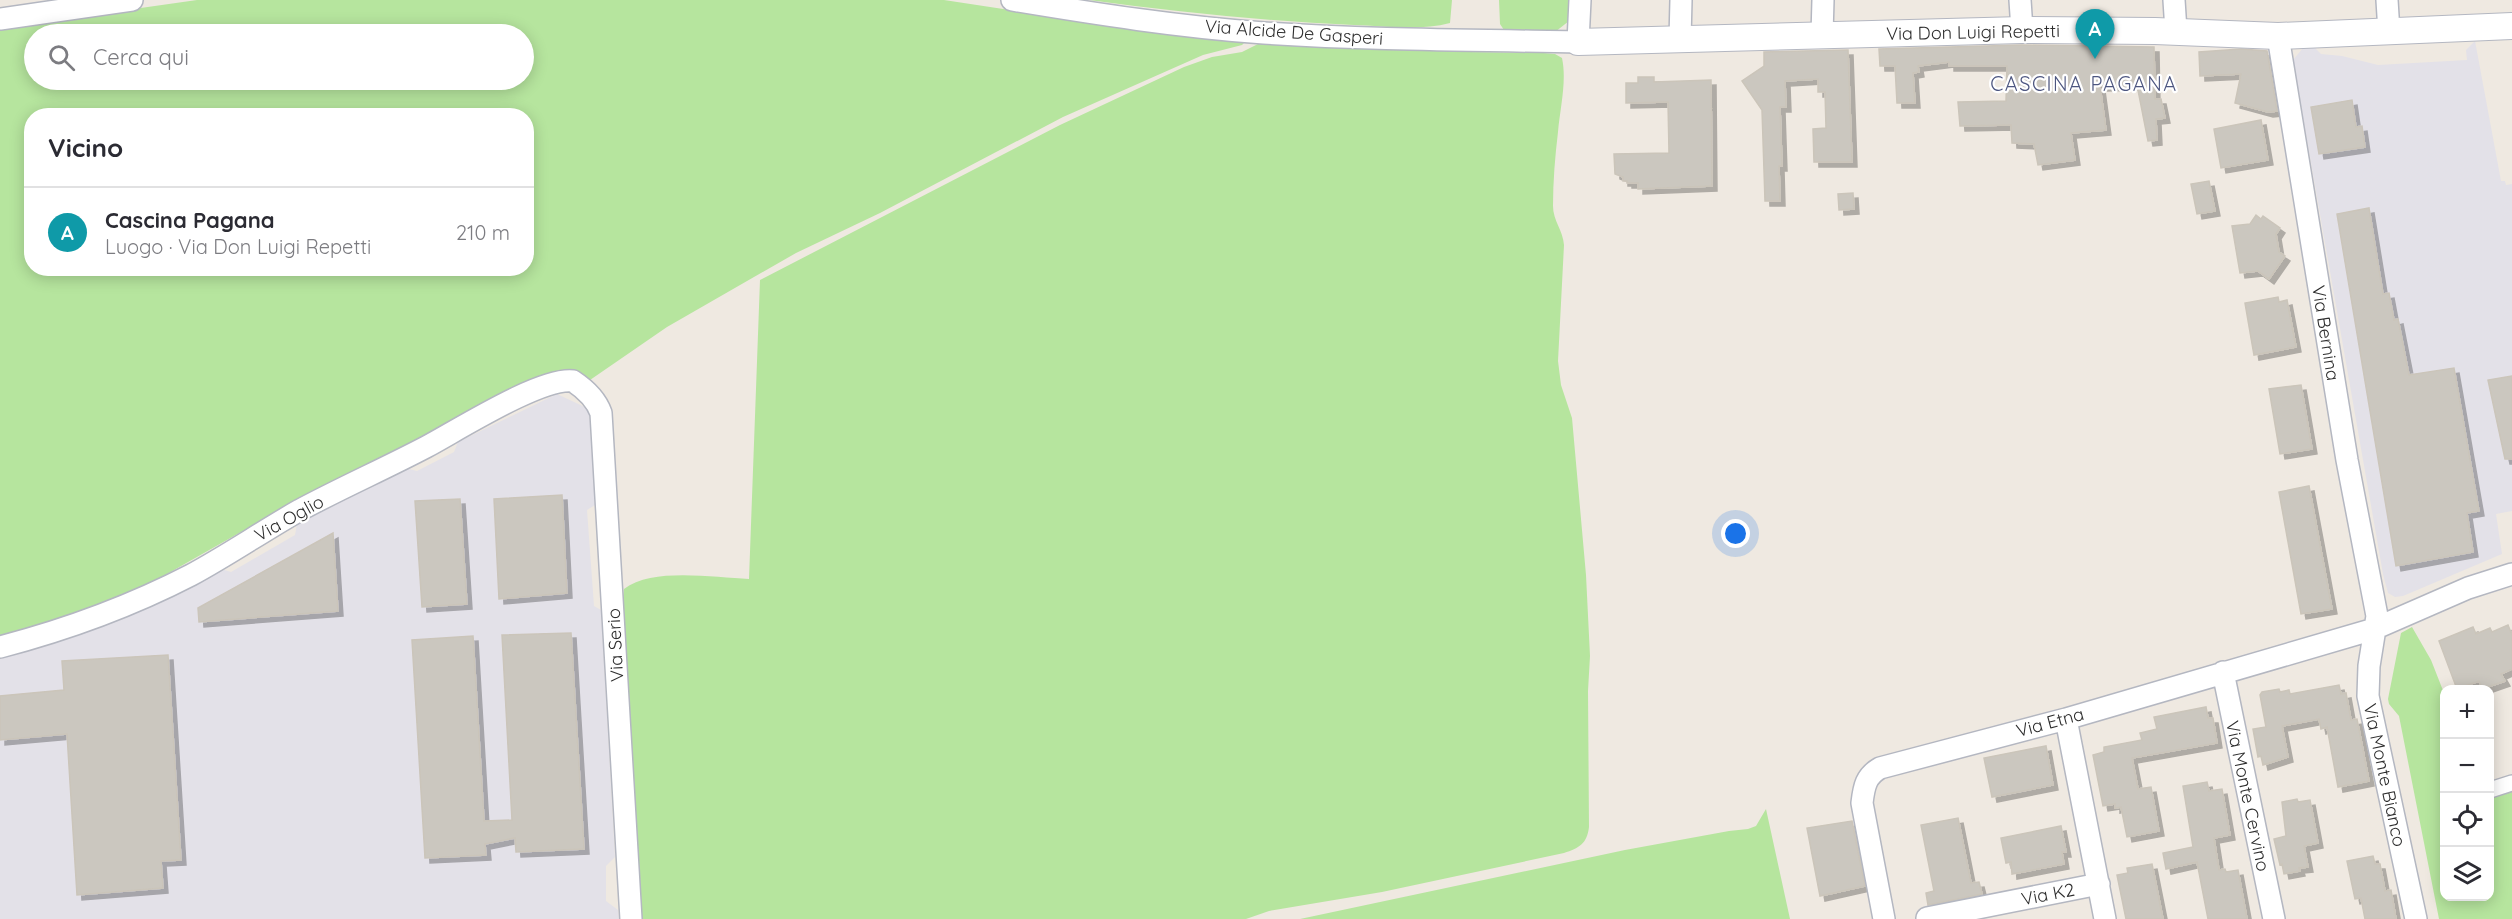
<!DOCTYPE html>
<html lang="it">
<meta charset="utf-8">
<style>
:root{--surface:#fff;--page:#f2f2f3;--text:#2b2b33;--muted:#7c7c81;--line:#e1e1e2;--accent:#ea580c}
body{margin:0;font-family:Quicksand,sans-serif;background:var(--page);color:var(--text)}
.controls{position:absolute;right:18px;bottom:18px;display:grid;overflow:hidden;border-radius:12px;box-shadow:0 3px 15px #0003}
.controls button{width:54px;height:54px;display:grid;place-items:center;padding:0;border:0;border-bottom:2px solid var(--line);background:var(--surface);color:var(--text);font:30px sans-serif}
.you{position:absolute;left:1736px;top:534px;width:21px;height:21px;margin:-15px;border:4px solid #fff;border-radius:50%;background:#1a73e8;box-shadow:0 0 0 9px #1a73e833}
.badge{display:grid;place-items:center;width:39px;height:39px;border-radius:50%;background:var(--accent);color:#fff;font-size:20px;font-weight:700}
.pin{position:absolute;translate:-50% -50px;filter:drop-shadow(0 2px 3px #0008)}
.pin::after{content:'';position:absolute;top:32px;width:21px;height:18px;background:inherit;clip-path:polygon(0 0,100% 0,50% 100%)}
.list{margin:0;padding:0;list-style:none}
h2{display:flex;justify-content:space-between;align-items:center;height:78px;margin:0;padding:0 24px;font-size:26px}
h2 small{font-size:20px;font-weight:400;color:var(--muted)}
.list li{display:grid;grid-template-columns:39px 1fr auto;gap:18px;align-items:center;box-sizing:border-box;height:90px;padding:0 24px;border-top:2px solid var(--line)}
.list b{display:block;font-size:22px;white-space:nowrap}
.list p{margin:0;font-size:20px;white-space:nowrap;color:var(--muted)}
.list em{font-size:20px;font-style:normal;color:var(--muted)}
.icon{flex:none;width:33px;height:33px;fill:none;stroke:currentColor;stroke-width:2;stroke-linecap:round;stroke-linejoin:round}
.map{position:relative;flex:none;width:2512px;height:919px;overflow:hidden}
.search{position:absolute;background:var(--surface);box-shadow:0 3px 15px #0003;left:24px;top:24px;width:510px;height:66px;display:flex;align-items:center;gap:15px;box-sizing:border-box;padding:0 21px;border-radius:33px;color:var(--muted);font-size:22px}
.panel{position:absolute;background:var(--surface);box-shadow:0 3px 15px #0003;left:24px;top:108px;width:510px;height:168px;border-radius:24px}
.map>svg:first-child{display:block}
.industrial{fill:#e3e1e8}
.green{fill:#b6e59e;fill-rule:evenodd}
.building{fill:#cbc7bf;stroke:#cbc5ba;stroke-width:1.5;filter:url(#shadow)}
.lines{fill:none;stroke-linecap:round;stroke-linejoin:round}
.pedestrian-casing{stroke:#b4b7c1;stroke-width:18}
.minor-casing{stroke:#b4b7c1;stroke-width:24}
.tertiary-casing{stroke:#b4b7c1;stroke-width:28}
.pedestrian{stroke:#fff;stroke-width:15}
.minor{stroke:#fff;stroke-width:21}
.tertiary{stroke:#fff;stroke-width:26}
.labels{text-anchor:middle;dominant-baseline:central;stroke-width:4.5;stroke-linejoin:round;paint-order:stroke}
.street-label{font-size:18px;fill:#2e2e2e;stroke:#fff}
.neighbourhood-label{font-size:20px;letter-spacing:1.5px;fill:#4d5680;stroke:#fff}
</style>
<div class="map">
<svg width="2512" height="919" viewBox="0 0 2512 919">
<defs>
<filter id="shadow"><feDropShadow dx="5" dy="5" stdDeviation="0" flood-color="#0004"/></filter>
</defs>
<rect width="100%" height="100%" fill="#efe9e1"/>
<path class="industrial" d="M2475,41L2501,181H2505L2506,185L2512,184V511L2496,514L2502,554L2403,596L2395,597L2388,593L2383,574L2293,60L2303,48L2313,46L2321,54L2342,56L2378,65L2467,60L2466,50Z
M557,394L589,409L595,505L587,510L594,606L601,610L615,857L606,866V901L618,910L619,919H0V658L50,645L182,591L221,569L231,572L295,535L297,524L347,496L405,468L417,471L454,452L458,442Z"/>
<path class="green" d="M197,0H944L1130,28L1245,42L1242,45L1203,55L1063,117L880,213L796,253L667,327L590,380L527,404L241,532L144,587L0,645V28ZM34,34H524V80H34ZM32,116H526V268H32Z
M1089,0H1452L1450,23C1420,31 1384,26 1354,25C1265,21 1177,12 1089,0Z
M1499,0H1572L1569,21L1555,32L1504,30L1500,24Z
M1262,42L1469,52L1544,53L1555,54L1562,58C1567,81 1560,109 1558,132C1555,157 1553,181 1553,206C1553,221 1563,230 1564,245L1558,361L1561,385L1572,418L1586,575L1590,656L1588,691L1589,827C1587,844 1579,848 1564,853L1382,892L1269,911L1246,919H639L620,628L624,589C653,567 714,578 749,579L760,280L1060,125L1184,67L1212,57L1242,52Z
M2412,627L2431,660L2444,693V896H2490V786L2512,779V919H2439L2399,716L2389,704L2388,699L2401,633Z
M1766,809L1790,919H1300L1625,850L1729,831L1748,829L1756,826Z"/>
<path class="building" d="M2022,45L2154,47L2155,99H2161L2165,118L2156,119L2157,140L2148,141L2137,85L2100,86L2106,130L2071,133L2075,160L2038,165L2034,144L2012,143L2011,125L1960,126L1958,102L2006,101L2007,66H1949V62L1918,66L1919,72L1913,73L1915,103H1897L1895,66H1880L1879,49Z
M2241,49L2267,51L2277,111L2268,112L2235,103L2241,74L2200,76L2199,52Z
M1848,50L1852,162H1814L1813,129L1826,128L1825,92H1818V79L1785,81L1786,107H1780L1782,166H1779L1780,201H1765L1762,110L1742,81L1764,66V52Z
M1638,77H1654V82L1711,80L1712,186L1638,189V183H1627V181H1623V177L1615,174L1614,154L1669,153L1668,102L1626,103V83H1638Z
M2352,100L2356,127L2362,126L2365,147L2319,154L2311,107Z
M2261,120L2268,160L2221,168L2214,129Z
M2209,181L2215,211L2197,214L2191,184Z
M1853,193L1854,209L1839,210L1838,194Z
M2369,208L2383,294L2389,293L2394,320L2398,319L2409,375L2454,368L2479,511L2467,513L2473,552L2396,566L2337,214Z
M2256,215L2261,219L2263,216L2280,228L2276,234L2279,252L2285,256L2269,279L2258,271L2240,273L2232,226L2250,224Z
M2278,297L2279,302L2287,300L2296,347L2254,355L2245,303Z
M2512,376V459H2505L2488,380Z
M2301,385L2312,449L2280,454L2269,389Z
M2309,486L2332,609L2301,614L2279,492Z
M562,495L567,593L499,599L494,499Z
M460,499L467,604L422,607L415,501Z
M333,533L338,611L199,622L198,608Z
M2508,625L2512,635V669L2501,674L2505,681L2482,689L2479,681L2457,689L2439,641L2473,627L2476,634L2490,628L2492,632Z
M571,633L584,849L516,852L515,838L485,844L486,855L425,858L412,640L473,636L484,821L512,820L502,635Z
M168,655L181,860L161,861L163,888L77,895L67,734L0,740V696L64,690L62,661Z
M2339,685L2341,694L2346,693L2351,720L2357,719L2369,781L2338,787L2327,727L2321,729L2319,719L2282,726L2288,757L2263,765L2261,756L2258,757L2253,729L2266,727L2260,695L2262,692L2279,689L2280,692L2289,690L2290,694Z
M2206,707L2208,718H2213L2217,743L2132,758L2138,789L2151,787L2159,831L2127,837L2121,807L2115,808V804L2103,806L2093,755L2104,752V747L2142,740L2140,733L2157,729L2154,717Z
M2046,746L2053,785L1992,797L1984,758Z
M2207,782L2209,791L2222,789L2230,835L2214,838L2219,870L2225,869L2226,872L2238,870L2247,919H2208L2197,862L2166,869L2163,853L2193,847L2183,786Z
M2297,799L2298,802L2310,800L2318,843L2304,846L2308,867L2299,868L2300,871L2284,874L2282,864L2280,865L2274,839L2286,836L2282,802Z
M1958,818L1971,883L1979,882L1982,894L1928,905L1926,893L1934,891L1921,825Z
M1852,821L1865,886L1820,896L1807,828Z
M2061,826L2066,852H2062L2064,864L2012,874L2011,862L2006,863L2001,838Z
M2373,856L2375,864H2380L2385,891L2391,890L2396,919H2365L2361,898L2355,899L2347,861Z
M2152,864L2163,919H2126L2117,875L2128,873L2127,868Z"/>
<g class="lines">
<g class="pedestrian-casing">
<path id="pedestrian" d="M2490,790L2512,783"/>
</g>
<g class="minor-casing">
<path id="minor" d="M1012,0C1096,14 1180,27 1264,33C1369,40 1473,40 1578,42L1580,0
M2020,0L2022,30
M2174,0L2176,31
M2387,0L2389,32
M0,19L132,0
M1822,35L1823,0
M2278,36L2347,460L2377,616L2369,666L2368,696L2416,919
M1680,39L1681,0
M0,647C65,630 131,606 191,575C228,555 263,531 300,510C341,488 384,469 426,447C458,430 541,377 573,381C585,389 596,399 601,413L631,919
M2223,672L2274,919
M2066,719L2105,919
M1927,918L2099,884
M1884,919L1862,803C1864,786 1866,776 1880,768L2066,719L2374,629L2468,588L2512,574"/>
</g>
<g class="tertiary-casing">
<path id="tertiary" d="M1578,42L2022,30L2155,31L2278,36L2512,26"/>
</g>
<use href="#pedestrian" class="pedestrian"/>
<use href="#minor" class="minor"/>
<use href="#tertiary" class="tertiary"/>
</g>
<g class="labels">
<g class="street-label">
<text transform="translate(1294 32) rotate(4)">Via Alcide De Gasperi</text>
<text transform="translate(1973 32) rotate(-1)">Via Don Luigi Repetti</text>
<text transform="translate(2326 333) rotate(81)">Via Bernina</text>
<text transform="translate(289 518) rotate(-29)">Via Oglio</text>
<text transform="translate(615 645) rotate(-93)">Via Serio</text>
<text transform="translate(2050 722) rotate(-15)">Via Etna</text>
<text transform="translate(2385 775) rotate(78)">Via Monte Bianco</text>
<text transform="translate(2248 796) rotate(78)">Via Monte Cervino</text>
<text transform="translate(2048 894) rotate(-11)">Via K2</text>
</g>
<g class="neighbourhood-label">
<text x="2084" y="83">CASCINA PAGANA</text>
</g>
</g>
</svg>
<div class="controls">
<button>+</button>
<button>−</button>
<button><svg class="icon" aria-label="locate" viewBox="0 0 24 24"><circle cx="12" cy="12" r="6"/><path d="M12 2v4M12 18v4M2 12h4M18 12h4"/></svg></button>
<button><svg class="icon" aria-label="layers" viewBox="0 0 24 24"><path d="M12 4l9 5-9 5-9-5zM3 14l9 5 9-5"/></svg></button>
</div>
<div class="you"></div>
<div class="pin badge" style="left:2095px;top:59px;background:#0f9aa8">A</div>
<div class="search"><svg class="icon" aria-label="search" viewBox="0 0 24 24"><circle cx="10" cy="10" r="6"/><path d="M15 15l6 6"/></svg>Cerca qui</div>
<section class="panel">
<h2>Vicino<small></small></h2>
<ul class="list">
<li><span class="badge" style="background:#0f9aa8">A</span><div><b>Cascina Pagana</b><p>Luogo · Via Don Luigi Repetti</p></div><em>210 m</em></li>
</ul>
</section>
</div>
